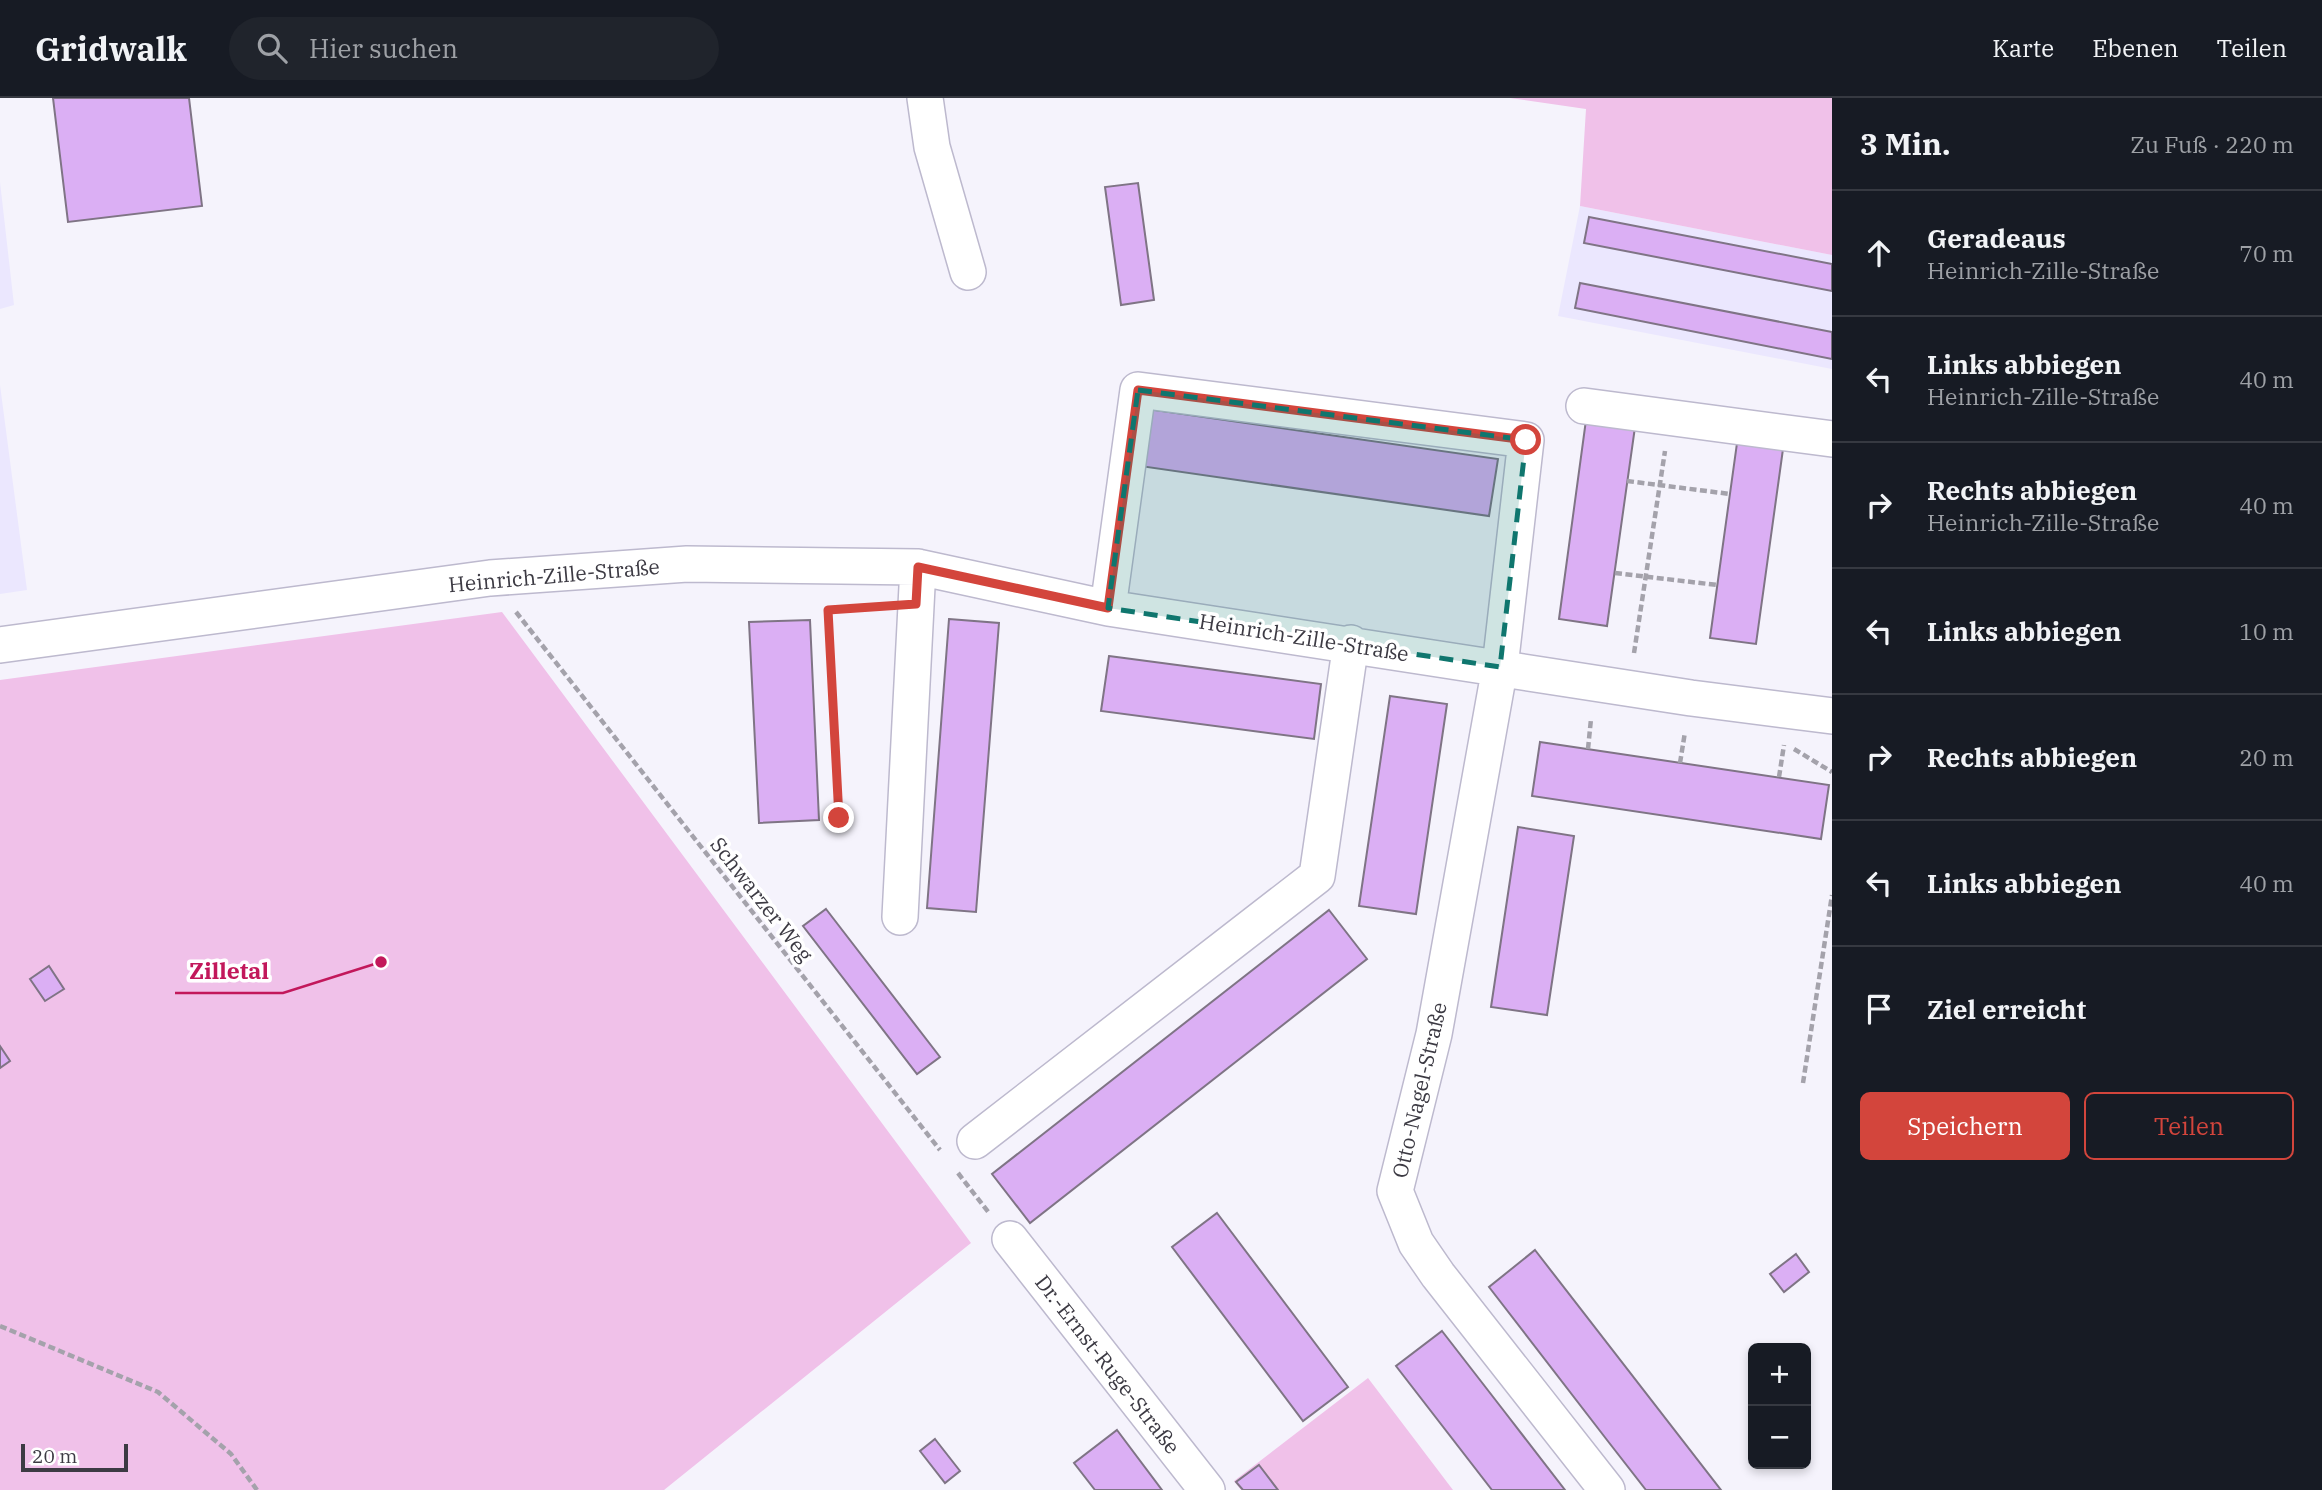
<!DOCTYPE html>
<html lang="de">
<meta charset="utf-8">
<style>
:root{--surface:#171b24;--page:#20242c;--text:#f1f3f6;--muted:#9ea1a6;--line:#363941;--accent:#d3453c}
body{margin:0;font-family:"IBM Plex Serif",serif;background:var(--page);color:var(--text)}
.controls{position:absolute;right:21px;bottom:21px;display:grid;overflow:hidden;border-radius:10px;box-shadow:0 4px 10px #0003}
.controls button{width:63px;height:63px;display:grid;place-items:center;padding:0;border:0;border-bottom:2px solid var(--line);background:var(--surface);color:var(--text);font:35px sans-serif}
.scale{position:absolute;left:21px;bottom:18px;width:107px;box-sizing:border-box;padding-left:7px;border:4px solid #3c3a43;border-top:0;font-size:19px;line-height:24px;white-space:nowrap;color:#3c3a43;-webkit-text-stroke:5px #fff;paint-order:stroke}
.stop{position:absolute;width:21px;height:21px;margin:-16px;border:5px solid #d3453c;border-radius:50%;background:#fff}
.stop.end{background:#d3453c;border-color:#fff;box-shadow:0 2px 7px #0008}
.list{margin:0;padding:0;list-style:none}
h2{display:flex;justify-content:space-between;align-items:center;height:91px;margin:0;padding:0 28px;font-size:30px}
h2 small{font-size:23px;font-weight:400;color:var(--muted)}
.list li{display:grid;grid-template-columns:46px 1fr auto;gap:21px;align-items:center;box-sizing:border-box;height:126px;padding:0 28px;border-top:2px solid var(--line)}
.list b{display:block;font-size:26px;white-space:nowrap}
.list p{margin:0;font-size:23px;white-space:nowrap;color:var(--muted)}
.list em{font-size:23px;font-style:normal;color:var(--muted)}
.actions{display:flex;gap:14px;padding:21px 28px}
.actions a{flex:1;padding:16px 0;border:2px solid var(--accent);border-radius:10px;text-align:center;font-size:24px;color:var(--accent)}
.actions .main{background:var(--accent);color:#fff}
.icon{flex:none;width:38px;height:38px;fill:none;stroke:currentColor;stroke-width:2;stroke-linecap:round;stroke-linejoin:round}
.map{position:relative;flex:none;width:1832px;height:1392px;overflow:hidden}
header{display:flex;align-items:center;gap:42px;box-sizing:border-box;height:98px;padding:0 35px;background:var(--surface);border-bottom:2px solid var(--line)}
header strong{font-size:33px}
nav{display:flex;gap:38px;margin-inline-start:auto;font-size:24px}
.search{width:490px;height:63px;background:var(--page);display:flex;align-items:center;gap:18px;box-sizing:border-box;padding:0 24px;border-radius:38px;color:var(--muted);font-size:26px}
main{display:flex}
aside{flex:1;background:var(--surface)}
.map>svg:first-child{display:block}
.built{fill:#ebe7fe}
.green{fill:#f0c1e9}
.building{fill:#dbaff4;stroke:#7f7485;stroke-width:2}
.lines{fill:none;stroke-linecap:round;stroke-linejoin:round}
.minor-casing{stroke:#bdb9ce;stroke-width:38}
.path{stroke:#a4a2ab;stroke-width:4.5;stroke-dasharray:7 3.5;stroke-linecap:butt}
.minor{stroke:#fff;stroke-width:35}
.route{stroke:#d3453c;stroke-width:9}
.marked{fill:#0f766e;fill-opacity:0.2;stroke:#0f766e;stroke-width:5;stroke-dasharray:14 9;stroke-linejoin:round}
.labels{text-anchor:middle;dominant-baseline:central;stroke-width:7;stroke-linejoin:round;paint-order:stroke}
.street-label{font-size:21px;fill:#3c3a43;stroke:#fff}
.leader{fill:none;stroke:#c2185b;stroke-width:2.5}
.callout-dot{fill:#c2185b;stroke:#fff;stroke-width:2.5}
.callout-label{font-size:23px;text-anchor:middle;font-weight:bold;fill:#c2185b;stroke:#fff;stroke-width:7;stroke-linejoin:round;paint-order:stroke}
</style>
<header>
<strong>Gridwalk</strong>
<div class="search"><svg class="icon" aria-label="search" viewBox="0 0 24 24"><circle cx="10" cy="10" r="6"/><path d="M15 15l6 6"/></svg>Hier suchen</div>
<nav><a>Karte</a><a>Ebenen</a><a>Teilen</a></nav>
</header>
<main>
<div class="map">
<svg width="1832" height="1392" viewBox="0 0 1832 1392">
<rect width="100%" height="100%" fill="#f5f3fc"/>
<path class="built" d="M0,84L14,207L0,211Z
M1580,108L1832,157V271L1558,218Z
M0,287L27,492L0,496Z"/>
<path class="green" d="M1510,0H1832V157L1580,108L1586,11Z
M502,514L971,1145L664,1392H0V582Z
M1368,1280L1453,1392H1241L1234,1383Z"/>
<path class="building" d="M53,0H189L202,108L68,124Z
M1138,85L1154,202L1121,207L1105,89Z
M1589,119L1832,166V193L1584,145Z
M1580,185L1832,234V261L1575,210Z
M1148,311L1498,361L1489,418L1140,368Z
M1586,322L1635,329L1607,528L1559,521Z
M1737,345L1783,351L1756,546L1710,540Z
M949,521L999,525L976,814L927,810Z
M810,522L819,722L759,725L749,524Z
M1109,558L1321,586L1314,641L1101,613Z
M1390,598L1447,606L1416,816L1359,808Z
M1540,644L1829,687L1821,741L1532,698Z
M1518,729L1574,738L1547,917L1491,909Z
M826,811L940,959L917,976L803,828Z
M1329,812L1367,861L1030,1125L992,1076Z
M49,868L64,891L45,903L30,881Z
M0,948L10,963L0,970Z
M1217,1115L1348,1289L1303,1323L1172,1149Z
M1535,1152L1721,1392H1646L1607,1342L1489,1189Z
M1796,1156L1809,1174L1784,1194L1770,1176Z
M1442,1233L1504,1313L1565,1392H1492L1396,1268Z
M1117,1332L1162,1392H1095L1074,1365Z
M935,1341L960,1373L945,1385L920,1353Z
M1259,1367L1278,1392H1243L1236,1384Z"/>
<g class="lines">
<g class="minor-casing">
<path id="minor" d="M925,0L932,49L968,174
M1584,308L1832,341
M1108,510L1138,292L1526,342L1500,569L1434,936L1395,1093L1416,1145L1438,1177L1607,1392
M0,547L490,480L687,466L918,469L1108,510L1691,600L1832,618
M900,819L918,469
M975,1043L1317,778L1351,545
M1010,1141L1207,1392"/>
</g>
<path class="path" d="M1627,383L1730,396
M1615,475L1717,487
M516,514L940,1052
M1634,555L1665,353
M1588,651L1591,621
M1794,651L1832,674
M1680,665L1685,634
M1779,679L1784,647
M839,720L828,511L880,508
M1803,985L1832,797
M958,1075L989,1115
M0,1228L158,1294L231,1356L257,1392"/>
<use href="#minor" class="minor"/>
</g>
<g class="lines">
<path class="route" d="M839,720L828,512L916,506L918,469L1108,510L1138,292L1526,342"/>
</g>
<path class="marked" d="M1138,292L1526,342L1500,569L1108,510Z"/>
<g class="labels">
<g class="street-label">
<text transform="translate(554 477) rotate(-5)">Heinrich-Zille-Straße</text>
<text transform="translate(1304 539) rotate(9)">Heinrich-Zille-Straße</text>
<text transform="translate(762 801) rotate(52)">Schwarzer Weg</text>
<text transform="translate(1419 992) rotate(-77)">Otto-Nagel-Straße</text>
<text transform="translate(1108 1266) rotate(52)">Dr.-Ernst-Ruge-Straße</text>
</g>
</g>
<path class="leader" d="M381 864L283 895H175"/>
<circle class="callout-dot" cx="381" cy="864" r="7"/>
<g class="callout-label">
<text x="229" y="881">Zilletal</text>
</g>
</svg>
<div class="controls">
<button>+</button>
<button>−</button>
</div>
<div class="scale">20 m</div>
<div class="stop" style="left:1526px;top:342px"></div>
<div class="stop end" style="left:839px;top:720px"></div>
</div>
<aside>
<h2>3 Min.<small>Zu Fuß · 220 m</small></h2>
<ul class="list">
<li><svg class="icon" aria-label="ahead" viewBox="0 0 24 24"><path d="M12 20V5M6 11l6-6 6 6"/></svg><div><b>Geradeaus</b><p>Heinrich-Zille-Straße</p></div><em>70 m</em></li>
<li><svg class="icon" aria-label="left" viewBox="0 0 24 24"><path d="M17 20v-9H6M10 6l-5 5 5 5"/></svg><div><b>Links abbiegen</b><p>Heinrich-Zille-Straße</p></div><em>40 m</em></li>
<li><svg class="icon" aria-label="right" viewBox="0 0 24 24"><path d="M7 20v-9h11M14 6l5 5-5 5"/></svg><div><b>Rechts abbiegen</b><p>Heinrich-Zille-Straße</p></div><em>40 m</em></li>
<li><svg class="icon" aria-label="left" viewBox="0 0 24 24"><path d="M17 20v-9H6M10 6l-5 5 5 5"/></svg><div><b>Links abbiegen</b></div><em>10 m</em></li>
<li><svg class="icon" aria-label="right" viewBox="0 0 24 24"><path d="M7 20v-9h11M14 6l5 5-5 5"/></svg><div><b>Rechts abbiegen</b></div><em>20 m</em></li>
<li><svg class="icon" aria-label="left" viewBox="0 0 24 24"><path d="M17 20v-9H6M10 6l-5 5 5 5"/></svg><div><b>Links abbiegen</b></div><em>40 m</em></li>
<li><svg class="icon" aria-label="arrive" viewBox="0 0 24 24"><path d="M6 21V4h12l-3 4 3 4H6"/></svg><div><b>Ziel erreicht</b></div></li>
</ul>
<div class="actions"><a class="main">Speichern</a><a>Teilen</a></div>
</aside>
</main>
